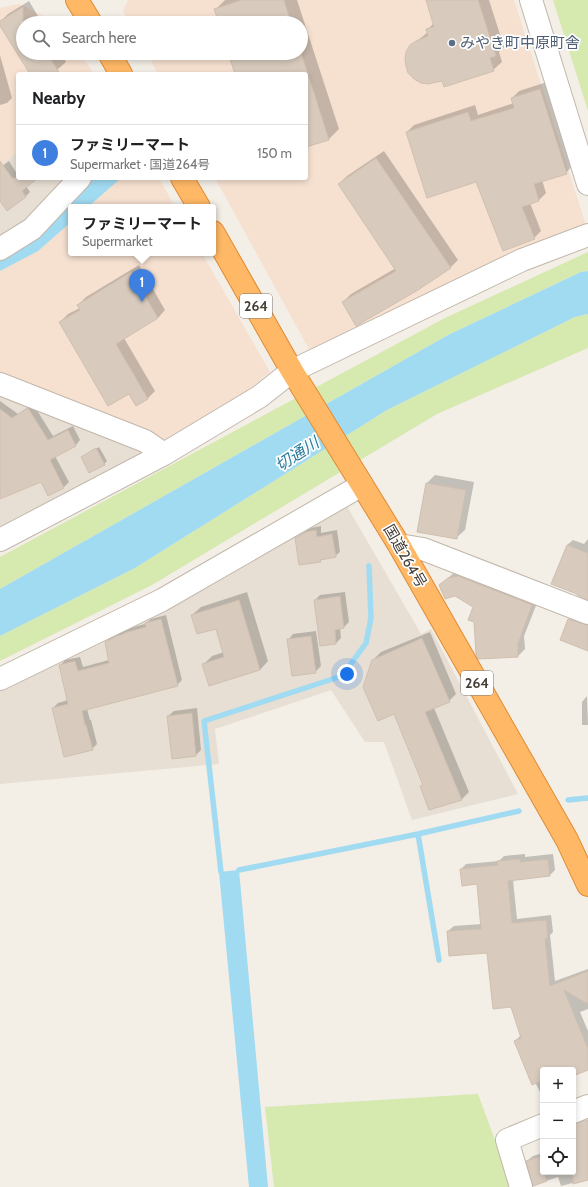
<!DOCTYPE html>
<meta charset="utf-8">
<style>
:root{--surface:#fff;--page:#f6f6f6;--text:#202124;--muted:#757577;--line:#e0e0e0;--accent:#7c3aed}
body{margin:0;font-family:Cabin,"Noto Sans JP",sans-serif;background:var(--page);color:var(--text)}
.controls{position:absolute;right:12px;bottom:12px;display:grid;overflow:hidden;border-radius:4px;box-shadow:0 2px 6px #0003}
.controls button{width:36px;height:36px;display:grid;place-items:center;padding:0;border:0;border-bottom:1px solid var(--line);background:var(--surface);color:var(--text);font:20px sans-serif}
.you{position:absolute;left:347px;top:674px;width:14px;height:14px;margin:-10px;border:3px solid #fff;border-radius:50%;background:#1a73e8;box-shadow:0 0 0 6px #1a73e833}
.badge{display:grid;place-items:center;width:26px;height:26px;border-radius:50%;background:var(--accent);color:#fff;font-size:13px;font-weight:700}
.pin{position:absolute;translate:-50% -33px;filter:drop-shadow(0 1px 2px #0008)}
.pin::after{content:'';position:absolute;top:21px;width:14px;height:12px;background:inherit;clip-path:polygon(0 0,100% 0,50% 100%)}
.popup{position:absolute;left:68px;top:204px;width:148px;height:52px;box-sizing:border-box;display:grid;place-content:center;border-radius:4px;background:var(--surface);filter:drop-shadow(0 1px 3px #0005);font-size:13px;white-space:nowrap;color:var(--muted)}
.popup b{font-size:15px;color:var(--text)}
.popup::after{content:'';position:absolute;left:50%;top:100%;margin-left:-8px;border:8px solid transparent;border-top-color:var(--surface)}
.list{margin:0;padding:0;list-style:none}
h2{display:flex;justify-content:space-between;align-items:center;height:52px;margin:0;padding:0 16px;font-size:17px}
h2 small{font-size:13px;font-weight:400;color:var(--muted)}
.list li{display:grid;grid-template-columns:26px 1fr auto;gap:12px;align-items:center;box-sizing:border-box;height:56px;padding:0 16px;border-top:1px solid var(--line)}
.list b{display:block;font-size:15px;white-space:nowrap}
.list p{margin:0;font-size:13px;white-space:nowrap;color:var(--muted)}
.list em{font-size:13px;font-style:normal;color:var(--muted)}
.icon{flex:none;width:22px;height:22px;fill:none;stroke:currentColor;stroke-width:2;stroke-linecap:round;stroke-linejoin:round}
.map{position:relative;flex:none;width:588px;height:1187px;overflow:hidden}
.search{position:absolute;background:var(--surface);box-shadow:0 2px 6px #0003;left:16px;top:16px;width:292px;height:44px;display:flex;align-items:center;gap:10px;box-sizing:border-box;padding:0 14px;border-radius:22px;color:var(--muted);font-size:15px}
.panel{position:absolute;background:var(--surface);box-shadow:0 2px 6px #0003;left:16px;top:72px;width:292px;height:108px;border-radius:4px}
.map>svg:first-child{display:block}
.residential{fill:#e7dfd4}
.commercial{fill:#f6e1d1}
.green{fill:#d6e9ae}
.water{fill:#a1dbf2}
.shadow{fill:#0003}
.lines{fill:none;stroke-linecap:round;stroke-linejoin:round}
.stream{stroke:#a1dbf2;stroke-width:5.5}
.building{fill:#d8cbbe;stroke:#d0bfae}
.minor-casing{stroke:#c2b7ab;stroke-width:24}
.highway-casing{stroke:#e08b33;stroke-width:24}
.minor{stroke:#fff;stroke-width:22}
.highway{stroke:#ffb866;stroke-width:22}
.service-dot{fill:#5c6f8a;stroke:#fff;stroke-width:1.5}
.labels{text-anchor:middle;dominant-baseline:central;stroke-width:3.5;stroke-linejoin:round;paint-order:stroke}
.shield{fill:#fff;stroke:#7e7772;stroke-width:1}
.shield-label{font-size:14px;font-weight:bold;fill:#463d35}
.service-label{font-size:15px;fill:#4e5e75;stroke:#fff;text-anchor:start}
.street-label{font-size:15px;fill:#463d35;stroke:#fff}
.water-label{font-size:16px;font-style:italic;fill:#287a9c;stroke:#fff}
</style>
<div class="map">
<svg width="588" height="1187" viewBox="0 0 588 1187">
<rect width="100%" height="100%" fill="#f3eee6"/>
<path class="residential" d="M18,152V178H89L0,257V165Z
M0,374L162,442L0,532Z
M344,501L421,634L431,629L518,794L412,820L384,742H365L331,690L215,729L219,764L0,784V685Z"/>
<path class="commercial" d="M128,0H514L586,225L310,351L215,178H306V74H158L147,53H301V23H130L123,11Z
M19,4L58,23H23V53H80L94,74H18V152L0,165V8Z
M89,178H159L175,207H71V253H202L270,372L239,397L162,442L0,374V257Z"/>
<path class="green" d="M553,0H588V111Z
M588,252V271L581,272L448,335L0,589V557L445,318Z
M588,314V348L437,414L152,585L0,661V636L135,568L387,410L575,317Z
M478,1094L512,1186L508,1187H274L265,1107Z"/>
<path class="water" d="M89,178H121L88,207H71V222L38,251L0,271V257Z
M588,271V314L575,317L387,410L135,568L0,636V589L448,335L581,272Z
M239,870L268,1187H249L219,872Z"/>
<path class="shadow" d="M225,0H297L339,129L329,139L306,146V74H236L229,53H301V23H220L215,10Z
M427,0H489L504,47L499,52L502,62L493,70L443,80L411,46L428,32L427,30L434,23Z
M29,1L42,23H23V53H60L66,62L57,70L51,74H31L0,24V22L8,14Z
M0,55L12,98L7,103L0,105Z
M547,82L573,165L566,173L542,180L546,193L539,200L530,203L541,231L534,238L477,180L407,132L414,125L475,105L478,115L514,103L512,98L519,91Z
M384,151L458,260L450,268L343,302L351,294L396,268L339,184L347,176Z
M9,161L17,174L18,173V178H37L26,186L30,192L25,197L0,199V168Z
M139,265L165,310L158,318L124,338L155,391L148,398L136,405L129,392L60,322L68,314L80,308L78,305L86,297Z
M0,401L18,414L33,404L53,436L73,426L80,440L76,445L55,456L69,482L64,487L49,495L42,481L0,498Z
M99,447L107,461L104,464L82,457Z
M435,475L474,482L465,530L456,538L427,483Z
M321,526V533L337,530L340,552L335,556L323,558L320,561L296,538L301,534L311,528Z
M588,539V599L567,545L573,540L584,544Z
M456,571L539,598L524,636L525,649L518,656L479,658L474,607L440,585Z
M247,592L268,661L260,670L210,685L204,664L212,656L224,652L216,628L192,615L201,607Z
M345,592L349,622L344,627L340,628L341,638L336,643L315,600L320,595Z
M574,614L588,619V648L561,640L569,619Z
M166,615L182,680L177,685L87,709L90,720H91L97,744L92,749L53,708L58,703L68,700L60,666L65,660L80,657L83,667L109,660L106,642L111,637L130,628L145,624L151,619Z
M316,631L321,666L315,672L288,640L293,634Z
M430,632L456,694L449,701L434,708L469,792L462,799L430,809L421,787L424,784L373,660L381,652Z
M587,696L588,725H582V702Z
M197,708L201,750L196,755L168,716L174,711Z
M525,854V857L553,854L555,870L550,875L513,880L517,919L551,915L553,932L550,935L555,981L588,969V1009L580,1012L588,1031V1069L573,1075V1070H543V1093L541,1094L515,1041L521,1035L511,1006L488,952L448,931L454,926L482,924L478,883L461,869L466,864L499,861L504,856Z
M588,1134V1179L561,1186L558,1177L534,1185L527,1161L533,1156L543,1153V1172H573V1138Z"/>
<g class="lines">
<path class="stream" d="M568,800L588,798
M418,834L439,960
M239,870L418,834L519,811
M221,872L204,721L342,676L366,643L371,618L369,566"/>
</g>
<path class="building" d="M242,0H284L291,23H219L214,9Z
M426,0H478L496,56L490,58L494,71L444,87L442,81L428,84L421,83L414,79L408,73L406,66L405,59L406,52L410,45L416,41L428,36L426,29L434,27Z
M23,7V53H47L60,74H30L0,26V21Z
M228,53H301L308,74H235Z
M309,77L329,140L306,147V78Z
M540,89L567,174L534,184L539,201L522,207L535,239L503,251L476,182L427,198L406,132L468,112L471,121L514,108L511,98Z
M376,158L451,268L418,290L356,326L342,302L396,271L338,184Z
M0,161L12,178H38L22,191L26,197L7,211L0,201Z
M131,272L158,318L116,344L148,399L136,406L129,394L108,406L59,322L80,310L77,305Z
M28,408L48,440L68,430L76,446L50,460L64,488L48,496L41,482L0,499V409L12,418Z
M96,448L105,465L89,473L81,457Z
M426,483L466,490L457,539L417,532Z
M316,530L317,537L332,534L336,557L320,560L321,562L299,565L295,538L306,532Z
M567,545L588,553V600L577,595V594L551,584Z
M458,576L532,605L518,644V657L478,659L476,655L474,622L468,620L473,607L455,596L445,599L439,585L448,578Z
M340,596L344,628L335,630L336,644L320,646L314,600Z
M239,600L260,670L209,686L202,664L224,657L216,629L197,634L191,615Z
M161,619L178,686L82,711L85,725H86L93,750L64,757L52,708L68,704L59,665L75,661L78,671L109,663L105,642L117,636L124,634V633L146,627L145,623Z
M568,619L588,625V651L560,640Z
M311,636L316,673L292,676L287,639Z
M422,638L450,702L425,712L462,800L429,810L420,786L423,785L394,714L378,721L363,687L372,660Z
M192,713L196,756L172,759L167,716Z
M520,859V862L548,859L550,876L508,881L512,923L546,920L548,938L545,939L550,986L588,971V1004L564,990L588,1049V1070L573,1076V1070H543V1080L532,1085L514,1041L521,1038L511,1007L493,1009L487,953L449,956L447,931L481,929L477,884L462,886L460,869L498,865L497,861Z
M588,1120V1180L573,1184V1124Z
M539,1157L547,1181L533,1186L526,1161Z"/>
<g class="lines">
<g class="minor-casing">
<path id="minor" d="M531,0L588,184
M0,249L32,229L80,178
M0,384L145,441L164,454
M0,540L164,454L259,397L292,371L522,260L588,235
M399,545L423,549L588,613
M0,679L162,600L362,485
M573,1112L588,1106
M521,1187L507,1140L543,1125"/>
</g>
<g class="highway-casing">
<path id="highway" d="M77,0L91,23
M109,53L121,74
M182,178L199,207
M213,232L292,371L399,545L567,840L588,885"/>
</g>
<use href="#minor" class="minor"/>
<use href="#highway" class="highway"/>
</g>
<circle class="service-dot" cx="452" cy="43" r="4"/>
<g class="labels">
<g class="shield">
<rect x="240" y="294" width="32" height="24" rx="3"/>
<rect x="461" y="671" width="32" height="24" rx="3"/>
</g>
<g class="shield-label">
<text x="256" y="306">264</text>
<text x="477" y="683">264</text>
</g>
<g class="service-label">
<text x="460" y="43">みやき町中原町舎</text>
</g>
<g class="street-label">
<text transform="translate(405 556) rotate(60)">国道264号</text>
</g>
<g class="water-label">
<text transform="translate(297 454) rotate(-33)">切通川</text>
</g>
</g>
</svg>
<div class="controls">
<button>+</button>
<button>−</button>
<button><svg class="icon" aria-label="locate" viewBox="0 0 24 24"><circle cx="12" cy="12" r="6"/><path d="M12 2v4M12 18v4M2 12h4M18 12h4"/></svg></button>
</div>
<div class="you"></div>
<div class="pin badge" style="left:142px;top:302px;background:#3f7fe0">1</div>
<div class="popup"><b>ファミリーマート</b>Supermarket</div>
<div class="search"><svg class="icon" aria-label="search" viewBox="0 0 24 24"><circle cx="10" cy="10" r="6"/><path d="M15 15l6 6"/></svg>Search here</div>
<section class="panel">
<h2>Nearby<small></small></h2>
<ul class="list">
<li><span class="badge" style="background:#3f7fe0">1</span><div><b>ファミリーマート</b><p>Supermarket · 国道264号</p></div><em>150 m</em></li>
</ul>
</section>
</div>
